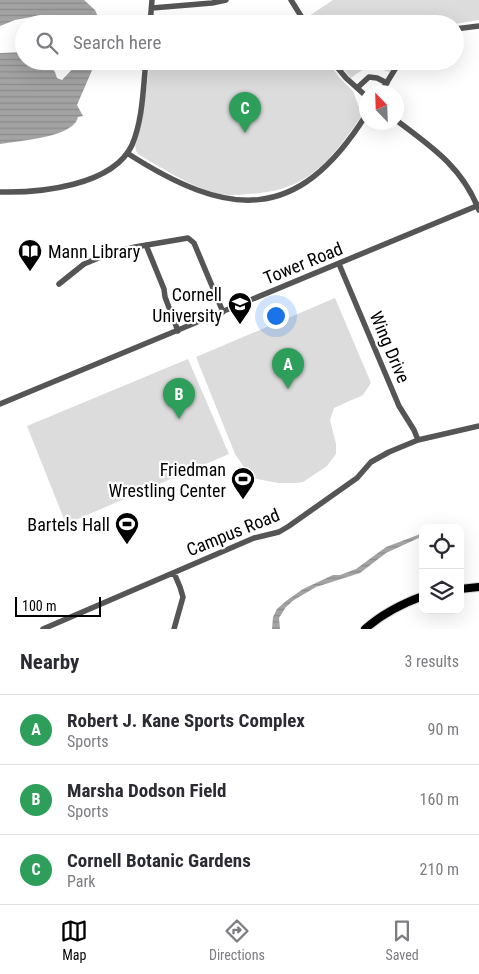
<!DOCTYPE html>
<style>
:root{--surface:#fff;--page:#f2f2f3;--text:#2b2b33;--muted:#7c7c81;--line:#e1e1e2;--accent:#000}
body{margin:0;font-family:"Roboto Condensed",sans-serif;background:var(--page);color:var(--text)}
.controls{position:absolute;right:15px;bottom:15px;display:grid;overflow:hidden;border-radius:10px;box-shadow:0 5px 20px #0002}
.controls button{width:45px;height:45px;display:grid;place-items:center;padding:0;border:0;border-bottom:1px solid var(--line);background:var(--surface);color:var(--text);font:25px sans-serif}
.compass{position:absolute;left:359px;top:85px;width:45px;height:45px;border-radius:50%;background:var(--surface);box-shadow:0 5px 20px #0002;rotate:337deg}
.scale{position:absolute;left:15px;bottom:12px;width:86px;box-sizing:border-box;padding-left:5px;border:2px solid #000;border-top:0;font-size:14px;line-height:18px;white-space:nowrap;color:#000;-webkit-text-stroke:4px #fff;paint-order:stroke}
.you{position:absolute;left:275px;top:315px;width:18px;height:18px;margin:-12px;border:4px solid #fff;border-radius:50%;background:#1a73e8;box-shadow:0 0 0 8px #1a73e833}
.badge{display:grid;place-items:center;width:32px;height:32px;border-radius:50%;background:var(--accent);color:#fff;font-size:16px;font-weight:700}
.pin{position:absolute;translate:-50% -41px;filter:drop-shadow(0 1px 2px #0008)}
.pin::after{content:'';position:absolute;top:26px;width:18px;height:15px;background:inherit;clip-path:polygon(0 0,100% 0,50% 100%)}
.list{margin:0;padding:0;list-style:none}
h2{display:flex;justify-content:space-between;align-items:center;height:65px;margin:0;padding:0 20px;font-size:21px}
h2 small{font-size:16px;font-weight:400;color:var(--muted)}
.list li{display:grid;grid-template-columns:32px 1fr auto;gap:15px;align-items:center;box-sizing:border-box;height:70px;padding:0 20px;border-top:1px solid var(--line)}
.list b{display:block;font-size:19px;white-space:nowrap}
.list p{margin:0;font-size:16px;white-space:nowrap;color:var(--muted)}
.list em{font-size:16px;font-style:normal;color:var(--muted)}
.icon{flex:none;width:28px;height:28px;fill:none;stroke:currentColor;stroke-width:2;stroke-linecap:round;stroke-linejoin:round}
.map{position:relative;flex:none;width:479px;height:629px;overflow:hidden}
.search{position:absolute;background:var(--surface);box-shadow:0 5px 20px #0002;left:15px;right:15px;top:15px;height:55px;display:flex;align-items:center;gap:12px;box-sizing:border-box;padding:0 18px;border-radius:28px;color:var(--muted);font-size:19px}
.sheet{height:275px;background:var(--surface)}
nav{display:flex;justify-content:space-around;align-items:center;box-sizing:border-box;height:70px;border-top:1px solid var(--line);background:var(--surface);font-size:14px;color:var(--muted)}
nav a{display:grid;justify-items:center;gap:2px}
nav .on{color:var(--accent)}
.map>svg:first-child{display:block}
.park{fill:#dcdcdc}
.water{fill:url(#water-rules)}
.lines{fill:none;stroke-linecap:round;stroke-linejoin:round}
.major-casing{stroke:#dbdbdb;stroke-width:10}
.minor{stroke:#555;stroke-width:5.5}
.major{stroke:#000;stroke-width:8}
.labels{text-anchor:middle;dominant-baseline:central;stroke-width:4.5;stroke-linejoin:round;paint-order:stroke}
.poi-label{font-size:18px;fill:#000;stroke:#fff;text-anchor:end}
.street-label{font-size:18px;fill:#000;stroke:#fff}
</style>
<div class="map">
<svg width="479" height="629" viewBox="0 0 479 629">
<defs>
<pattern id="water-rules" width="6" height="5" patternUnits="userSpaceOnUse" patternTransform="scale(1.25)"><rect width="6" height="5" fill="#a3a3a3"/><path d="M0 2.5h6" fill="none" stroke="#8b8b8b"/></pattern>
</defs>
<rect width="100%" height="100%" fill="#fff"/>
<path class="park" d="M333,0H479V20L455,24H310L306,18Z
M150,61H327L339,77L353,91L360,110L361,117C329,162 308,191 249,194C238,195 226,196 215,193C188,185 164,169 139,155L136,151L135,144L141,126Z
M337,61H396L389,72C371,66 366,66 351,78Z
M335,298L371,383L363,395L334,408L330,420L336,444V454L327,466L303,482L297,483H278L257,479L248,473L235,454L196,357Z
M188,359L229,454L66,524L27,426Z"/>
<path class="water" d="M0,0H84L95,10L101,24H51L42,15L15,20L0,26Z
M24,52V61H46L55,72L57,78L62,80L80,61H96L77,105L83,116L78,117C77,119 77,121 75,123C63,138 18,141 0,144V53Z
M423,533V536L386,553L360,573L316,587L294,600L286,607L279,618L280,629H272L273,617L277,609L286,601L303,589L333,575H340L356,569L386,547Z"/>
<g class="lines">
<g class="major-casing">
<path id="major" d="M460,589L479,587
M365,629C382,614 401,604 423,596"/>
</g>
<path class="minor" d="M291,0L306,24
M152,8L212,3L226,0
M150,24L152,0
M455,29L479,26
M332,61L346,78L366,96
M357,88L369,77L377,78L387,83
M381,92L400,61
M396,120C432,147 462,167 479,210
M127,153C228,218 297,225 366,115
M0,192C39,193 113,186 132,145C143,119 143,88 146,61
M146,245L164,289L165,297L178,331
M339,264L399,406L414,430L418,440
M59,284L84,264L108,254L135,247L188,238L194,243L223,312
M0,404L479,205
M43,629L254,538L279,532L289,526L357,478L371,462L389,452L418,440L479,426
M174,629L183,597L180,587L174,573"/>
<use href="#major" class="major"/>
</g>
<defs>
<g id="library-pin" transform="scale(1.25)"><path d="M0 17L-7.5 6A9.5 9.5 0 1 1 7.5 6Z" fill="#000" stroke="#fff"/><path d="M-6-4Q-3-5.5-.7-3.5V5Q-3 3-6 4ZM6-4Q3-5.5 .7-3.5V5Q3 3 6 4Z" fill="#fff"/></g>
<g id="university-pin" transform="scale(1.25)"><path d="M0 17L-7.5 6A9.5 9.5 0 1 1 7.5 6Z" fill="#000" stroke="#fff"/><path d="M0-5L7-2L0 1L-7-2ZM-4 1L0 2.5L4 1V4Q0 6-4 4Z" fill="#fff"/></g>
<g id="stadium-pin" transform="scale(1.25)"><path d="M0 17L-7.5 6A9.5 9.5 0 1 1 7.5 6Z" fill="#000" stroke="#fff"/><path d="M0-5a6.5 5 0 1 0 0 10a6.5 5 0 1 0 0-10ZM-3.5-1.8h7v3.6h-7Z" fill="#fff"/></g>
</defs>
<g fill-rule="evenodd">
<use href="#library-pin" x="30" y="251"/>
<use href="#university-pin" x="240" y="304"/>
<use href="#stadium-pin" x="243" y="479"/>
<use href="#stadium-pin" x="127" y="524"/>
</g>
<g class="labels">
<g class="poi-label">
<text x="48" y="251" text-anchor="start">Mann Library</text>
<text x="222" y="294">Cornell<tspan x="222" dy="21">University</tspan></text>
<text x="226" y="469">Friedman<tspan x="226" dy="21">Wrestling Center</tspan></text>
<text x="110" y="524">Bartels Hall</text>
</g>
<g class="street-label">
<text transform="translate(303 263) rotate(-22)">Tower Road</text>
<text transform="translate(390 347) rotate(67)">Wing Drive</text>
<text transform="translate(233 532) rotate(-22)">Campus Road</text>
</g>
</g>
</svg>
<div class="controls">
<button><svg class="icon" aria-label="locate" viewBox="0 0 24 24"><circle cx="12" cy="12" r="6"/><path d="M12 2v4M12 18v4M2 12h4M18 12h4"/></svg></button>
<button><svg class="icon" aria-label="layers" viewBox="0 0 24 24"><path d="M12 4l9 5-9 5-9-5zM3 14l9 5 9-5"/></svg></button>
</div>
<svg class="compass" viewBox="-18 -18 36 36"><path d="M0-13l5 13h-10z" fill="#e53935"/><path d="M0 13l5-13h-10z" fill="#7c7c81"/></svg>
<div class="scale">100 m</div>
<div class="you"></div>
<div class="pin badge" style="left:288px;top:389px;background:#2e9e5b">A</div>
<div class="pin badge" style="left:179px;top:419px;background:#2e9e5b">B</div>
<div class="pin badge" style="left:245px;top:133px;background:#2e9e5b">C</div>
<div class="search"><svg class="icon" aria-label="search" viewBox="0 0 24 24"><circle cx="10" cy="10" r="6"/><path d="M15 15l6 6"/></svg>Search here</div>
</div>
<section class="sheet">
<h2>Nearby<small>3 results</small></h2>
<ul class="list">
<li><span class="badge" style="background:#2e9e5b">A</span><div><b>Robert J. Kane Sports Complex</b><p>Sports</p></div><em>90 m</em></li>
<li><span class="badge" style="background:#2e9e5b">B</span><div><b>Marsha Dodson Field</b><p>Sports</p></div><em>160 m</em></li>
<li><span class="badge" style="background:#2e9e5b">C</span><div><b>Cornell Botanic Gardens</b><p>Park</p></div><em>210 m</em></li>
</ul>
</section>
<nav>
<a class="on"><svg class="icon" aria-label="map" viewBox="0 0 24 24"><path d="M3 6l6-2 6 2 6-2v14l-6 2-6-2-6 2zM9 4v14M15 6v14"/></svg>Map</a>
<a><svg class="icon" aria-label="directions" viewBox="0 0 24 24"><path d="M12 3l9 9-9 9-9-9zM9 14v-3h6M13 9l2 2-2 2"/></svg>Directions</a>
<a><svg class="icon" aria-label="saved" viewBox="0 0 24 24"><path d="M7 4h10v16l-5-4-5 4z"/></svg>Saved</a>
</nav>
